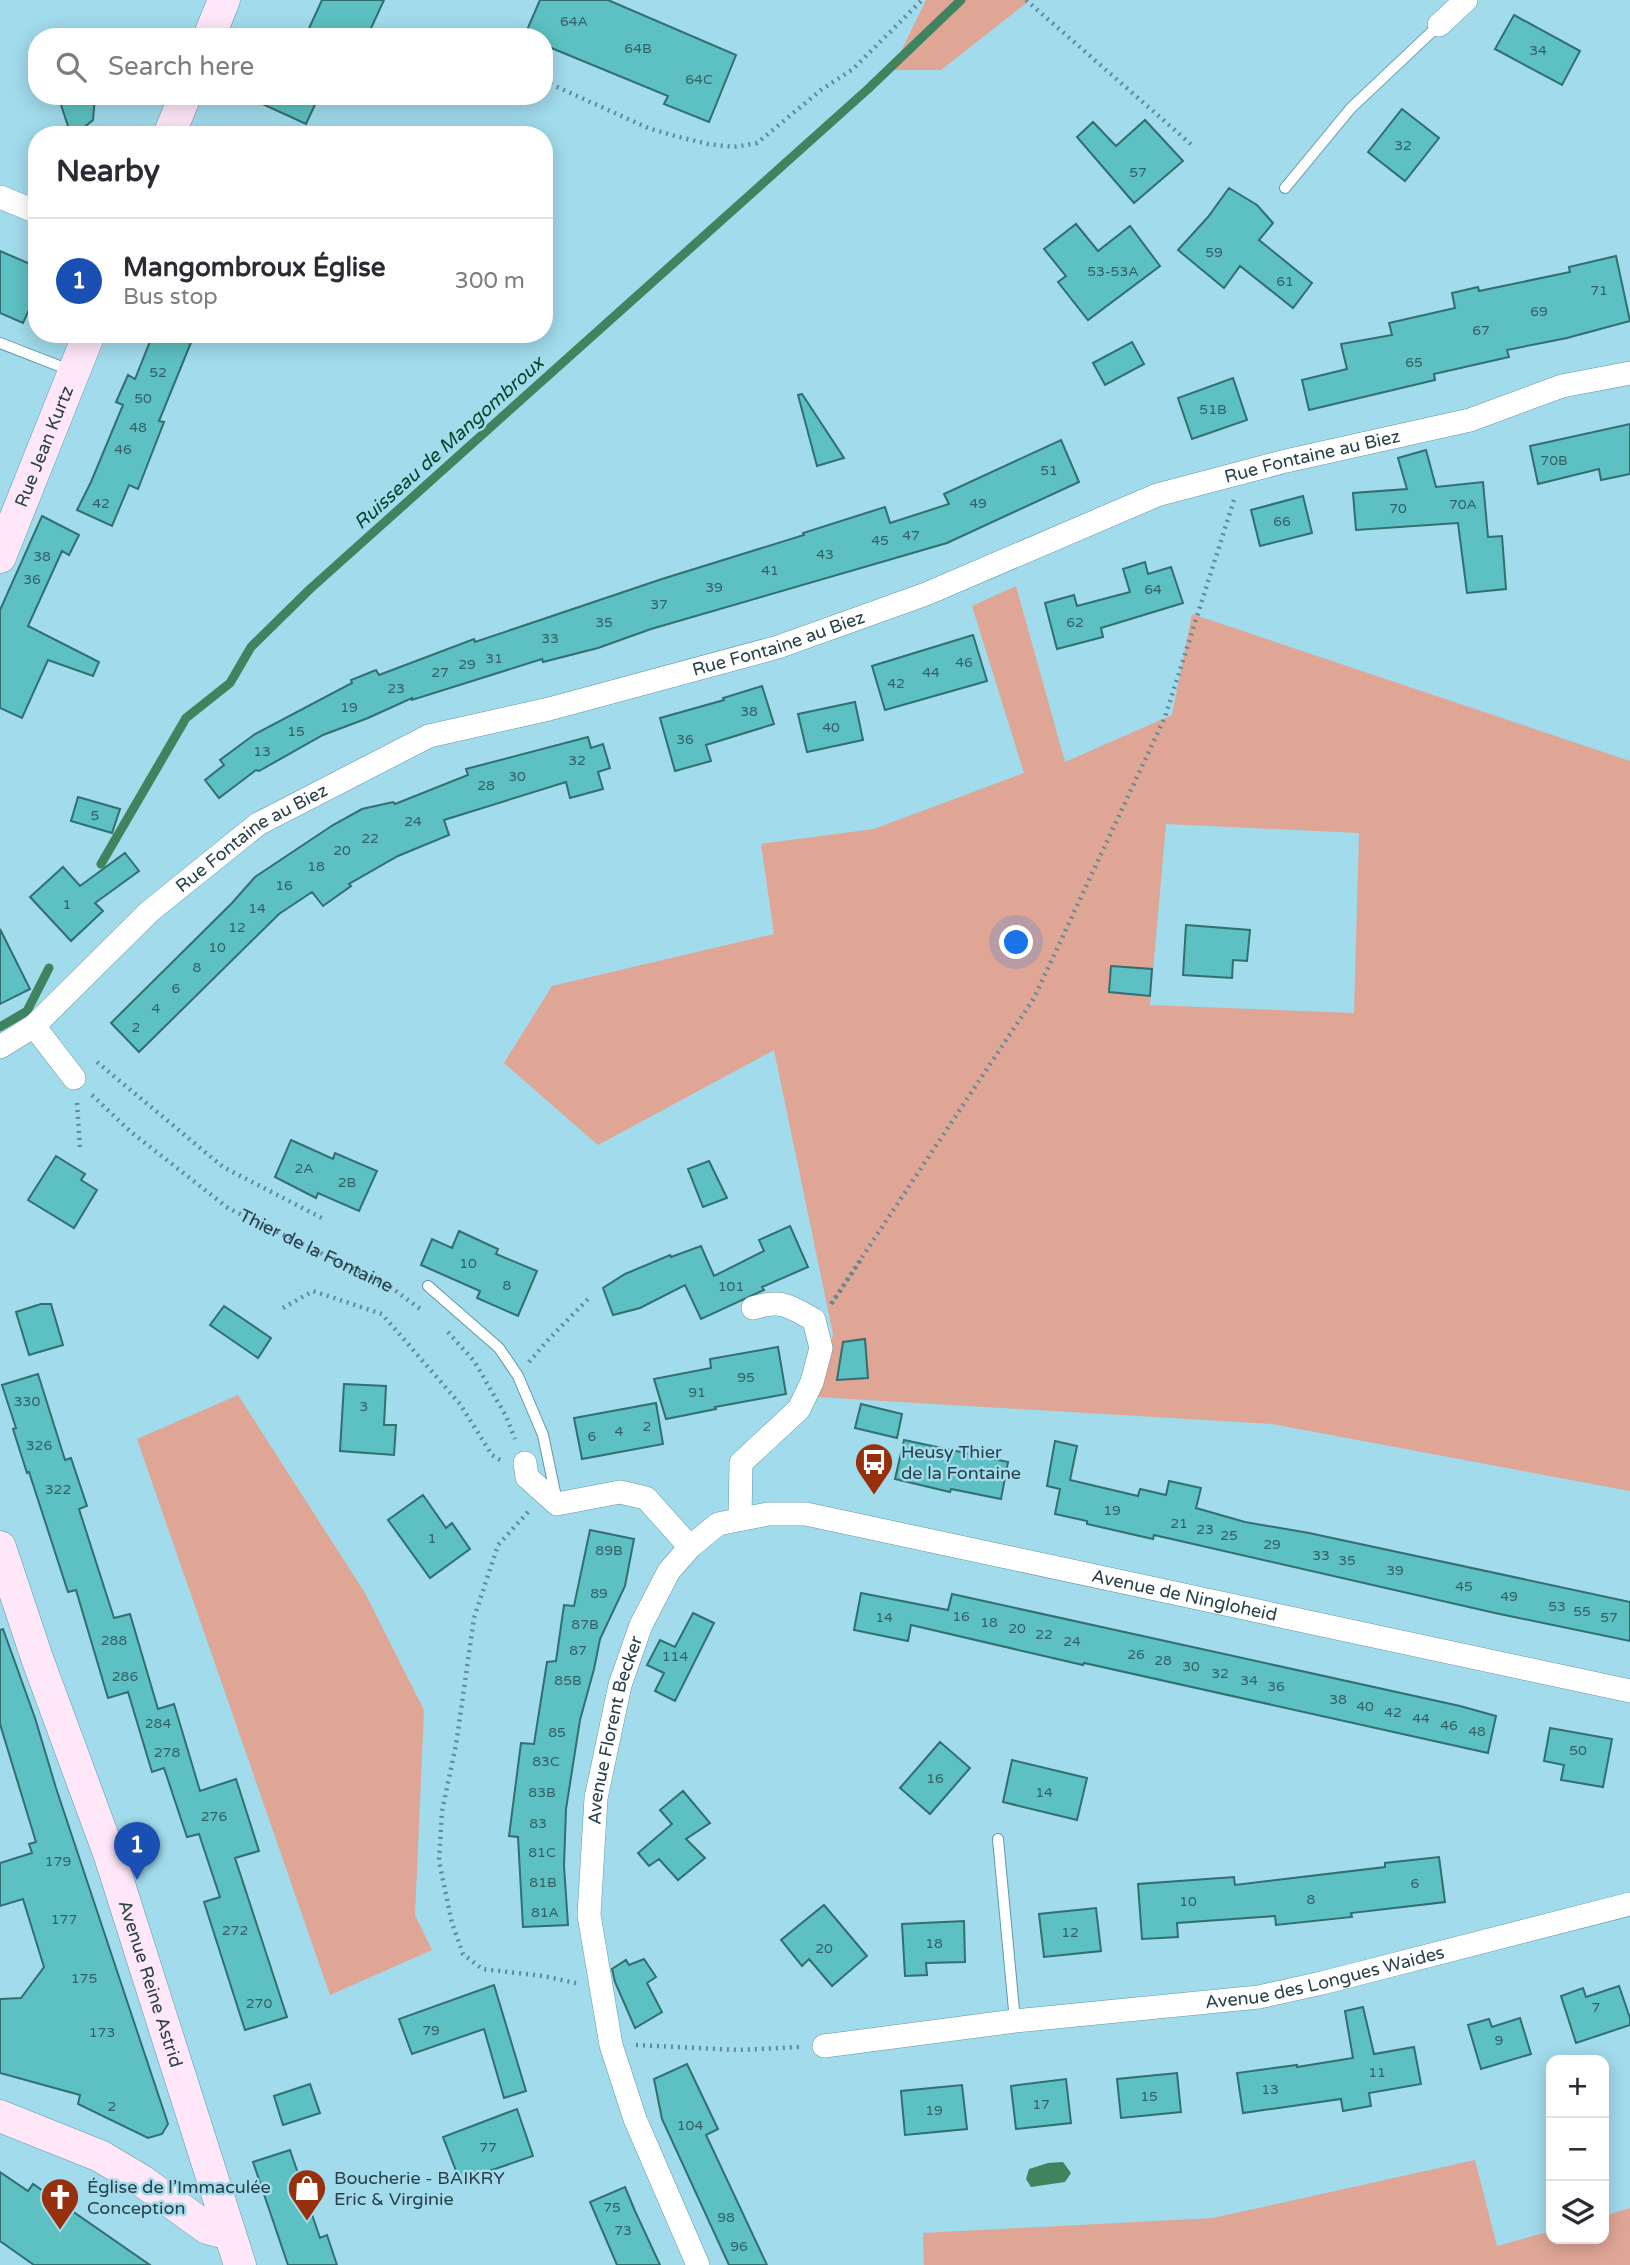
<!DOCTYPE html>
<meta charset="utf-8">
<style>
:root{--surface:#fff;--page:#f2f2f3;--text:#2b2b33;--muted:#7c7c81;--line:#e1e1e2;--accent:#ea580c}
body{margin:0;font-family:"Varela Round",sans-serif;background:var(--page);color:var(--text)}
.controls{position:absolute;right:21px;bottom:21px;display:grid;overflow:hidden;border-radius:14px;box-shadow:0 4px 18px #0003}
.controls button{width:63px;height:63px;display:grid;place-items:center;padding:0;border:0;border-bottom:2px solid var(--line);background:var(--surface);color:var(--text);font:35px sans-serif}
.you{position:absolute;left:1017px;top:943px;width:24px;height:24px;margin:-18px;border:5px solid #fff;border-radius:50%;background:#1a73e8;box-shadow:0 0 0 10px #1a73e833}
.badge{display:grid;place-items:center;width:46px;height:46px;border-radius:50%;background:var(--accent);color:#fff;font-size:23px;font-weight:700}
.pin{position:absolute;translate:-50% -58px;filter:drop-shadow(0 2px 4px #0008)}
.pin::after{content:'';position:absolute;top:37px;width:24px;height:21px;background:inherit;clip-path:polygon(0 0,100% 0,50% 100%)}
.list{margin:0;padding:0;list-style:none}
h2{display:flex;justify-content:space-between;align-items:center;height:91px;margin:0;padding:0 28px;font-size:30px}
h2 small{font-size:23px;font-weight:400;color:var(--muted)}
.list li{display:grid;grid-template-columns:46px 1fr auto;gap:21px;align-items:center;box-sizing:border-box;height:126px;padding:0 28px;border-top:2px solid var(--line)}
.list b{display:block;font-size:26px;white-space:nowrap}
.list p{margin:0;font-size:23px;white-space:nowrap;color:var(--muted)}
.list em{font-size:23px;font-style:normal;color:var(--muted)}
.icon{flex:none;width:38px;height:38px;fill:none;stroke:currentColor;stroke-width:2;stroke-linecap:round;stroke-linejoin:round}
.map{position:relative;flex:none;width:1630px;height:2265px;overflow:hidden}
.search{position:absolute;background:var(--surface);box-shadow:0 4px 18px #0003;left:28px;top:28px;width:525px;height:77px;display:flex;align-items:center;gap:18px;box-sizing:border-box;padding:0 24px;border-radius:28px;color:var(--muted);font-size:26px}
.panel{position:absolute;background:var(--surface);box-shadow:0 4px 18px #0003;left:28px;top:126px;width:525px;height:217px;border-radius:28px}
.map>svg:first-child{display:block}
.green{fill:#dfa695;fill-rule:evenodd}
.water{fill:#3f845e}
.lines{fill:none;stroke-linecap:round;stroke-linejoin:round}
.stream{stroke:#3f845e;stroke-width:9}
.building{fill:#5dc0c2;stroke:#316f70;stroke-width:2}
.lane-casing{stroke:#6098a8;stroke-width:12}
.street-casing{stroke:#6098a8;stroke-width:24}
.secondary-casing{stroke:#6098a8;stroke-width:33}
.path{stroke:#628a96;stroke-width:4.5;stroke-dasharray:2 5;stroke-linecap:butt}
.lane{stroke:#fff;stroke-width:10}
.street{stroke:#fff;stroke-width:23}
.secondary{stroke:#fee7f8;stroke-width:32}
.labels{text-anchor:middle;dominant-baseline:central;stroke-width:5;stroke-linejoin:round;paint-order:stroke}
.number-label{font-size:14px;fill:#356066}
.street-label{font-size:18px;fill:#284047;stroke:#a1dbec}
.poi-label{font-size:18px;fill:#284047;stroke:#a1dbec;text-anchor:start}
.water-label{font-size:19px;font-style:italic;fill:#084127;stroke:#a1dbec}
</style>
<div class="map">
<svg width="1630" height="2265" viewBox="0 0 1630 2265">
<rect width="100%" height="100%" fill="#a1dbec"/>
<path class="green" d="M926,0H1030L941,70H892Z
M1016,586L1065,762L1172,715L1192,614L1630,761V1491L1272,1424L817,1397L833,1334L774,1050L598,1145L504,1063L552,986L774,934L761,844L874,829L1024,773L972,606ZM1166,824L1359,833L1354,1013L1150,1005Z
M238,1395L365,1593L424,1710L415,1915L432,1950L330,1995L137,1439Z
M1475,2160L1497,2246L1551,2231V2239H1604V2216L1630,2208V2265H924L923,2233L1213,2218Z"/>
<path class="water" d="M1063,2162L1071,2173L1065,2182L1031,2187L1026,2179L1029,2169L1048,2163Z"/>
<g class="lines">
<path class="stream" d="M101,864L186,718L230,683L251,647L310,589L868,89L961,0
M0,1027L27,1011L49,968"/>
</g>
<path class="building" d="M322,0H384L367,37H305Z
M540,0H608L736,55L709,122L664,104L668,96L544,45V37H524Z
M1514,15L1580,51L1562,85L1495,49Z
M58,96H95L93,120L82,129H69Z
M245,96H319L306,124Z
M1402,109L1439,138L1405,181L1368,152Z
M1145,120L1183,161L1134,203L1077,137L1093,122L1116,146Z
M1229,188L1257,205L1273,223L1259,240L1312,283L1293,308L1240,266L1224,288L1178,250L1208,217Z
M1076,224L1098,251L1130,226L1160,266L1088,320L1058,282L1066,276L1044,249Z
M0,251L37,267V300L33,301L23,323L0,313Z
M1616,256L1630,321L1567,338L1507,350L1509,357L1434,374L1435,380L1309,410L1302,380L1347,369L1341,344L1392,335L1389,323L1455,308L1452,293L1478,287L1479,291L1570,272L1569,267Z
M153,334H187L185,339L192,340L159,421L164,422L138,489L129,485L112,526L77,510L91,482L123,405L116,402L128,375L135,379Z
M1132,342L1144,364L1105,385L1093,363Z
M1233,378L1247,420L1192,439L1178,398Z
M802,394L844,458L817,466L798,395Z
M1630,424V474L1601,480L1599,469L1538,484L1530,446Z
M1061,440L1079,482L947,543L651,629L598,648L543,662L542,659L412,700V698L368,718L323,735L259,771L256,770L219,798L205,780L224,765L220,760L255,734L352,683L351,680L376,670L379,675L474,639L475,642L662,579L804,535L803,533L885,507L890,523L949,504L944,494Z
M1426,450L1436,487L1483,482L1488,537L1502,536L1506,589L1467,593L1458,523L1356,530L1353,493L1407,489L1398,458Z
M1303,496L1312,533L1260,546L1251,510Z
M42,516L79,535L69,555L62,551L28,626L99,662L93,676L48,660L22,718L0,708V610Z
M1145,562L1148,574L1171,567L1183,603L1101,628L1103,637L1057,649L1045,603L1074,595L1077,606L1130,592L1123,569Z
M973,635L987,681L885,710L872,666Z
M762,686L774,724L706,745L711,761L675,771L660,718L724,700L723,698Z
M855,702L863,740L807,752L798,714Z
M588,737L591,748L603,744L610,768L598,772L603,789L570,798L566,782L444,820L449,835L398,856L349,884L351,886L323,906L312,892L279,914L139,1052L111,1023L232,903L255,877L333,825L362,809L393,802L395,804L468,775L466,769Z
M78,797L120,809L112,833L71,821Z
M125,853L139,871L95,903L103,911L71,941L30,897L63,867L80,886Z
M1186,925L1250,930L1247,961L1233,960L1232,978L1183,975Z
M0,929L30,989L0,1004Z
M1111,966L1152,969L1150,996L1109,992Z
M291,1140L333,1159L335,1153L377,1171L359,1211L318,1193L316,1198L275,1177Z
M56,1156L85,1174L81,1180L97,1190L74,1228L28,1200Z
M709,1161L727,1198L703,1207L688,1169Z
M790,1226L808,1267L762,1287L764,1290L701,1319L685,1285L640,1308L613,1315L603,1288L625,1274L670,1255L671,1257L701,1246L714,1276L764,1251L759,1240Z
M459,1231L498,1249L496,1254L537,1271L518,1316L477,1298L480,1291L421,1265L432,1239L452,1248Z
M41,1304H51L63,1345L29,1355L16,1312Z
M224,1306L271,1338L258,1358L210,1325Z
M865,1339L868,1378L837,1380L843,1342Z
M778,1347L786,1394L715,1407L716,1409L666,1419L654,1379L711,1368L710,1359Z
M38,1374L65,1460L71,1458L87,1506L79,1509L114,1618L130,1614L158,1709L174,1704L200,1791L236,1779L259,1851L235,1858L287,2017L245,2030L204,1902L220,1897L199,1834L187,1837L164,1768L152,1772L128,1692L108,1698L76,1590L68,1592L29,1472L27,1473L13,1429L16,1428L2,1385Z
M344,1384L386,1386L384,1425H396L394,1455L340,1451Z
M656,1403L663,1444L582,1459L574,1418Z
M861,1404L902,1414L897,1438L855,1428Z
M904,1440L1008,1462L1001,1499L951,1489L950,1492L895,1479Z
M1055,1441L1077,1446L1070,1480L1138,1496L1140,1489L1166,1495L1169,1481L1201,1488L1196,1508L1245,1522L1309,1533L1630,1602V1641L1495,1613L1154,1535L1153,1539L1087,1524V1521L1055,1514L1060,1489L1047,1486Z
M423,1495L446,1528L452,1523L470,1549L430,1578L388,1520Z
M590,1530L634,1539L625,1586L600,1639L594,1669L580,1720L566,1809L564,1866L568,1925L523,1927L518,1837L509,1836L521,1743L534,1744L547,1662L556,1661L564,1605L574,1606Z
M861,1593L948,1610L952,1594L1460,1706L1496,1716L1488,1753L1084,1663L1083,1665L911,1625L908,1641L854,1630Z
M693,1613L714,1623L675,1701L655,1691L664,1673L647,1665L660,1640L675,1647Z
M3,1629L35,1718L56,1788L168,2124L162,2134L148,2138L78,2104L80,2095L0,2073V1999L21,1998L44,1967L23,1899L0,1906V1863L32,1853L29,1844L36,1842L0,1724V1630Z
M1550,1728L1612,1739L1603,1787L1561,1780L1564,1765L1544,1761Z
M940,1742L970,1768L930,1814L900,1788Z
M1012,1760L1087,1778L1077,1820L1003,1802Z
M683,1791L710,1823L686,1839L705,1858L678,1880L659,1859L649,1866L638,1853L672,1824L660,1810Z
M1439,1857L1445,1902L1351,1913L1352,1917L1276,1925L1275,1916L1177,1923L1178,1937L1142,1939L1138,1884L1234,1877L1235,1885L1385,1867V1863Z
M824,1905L867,1956L832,1986L809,1959L802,1966L781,1940Z
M1096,1908L1101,1951L1044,1957L1039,1914Z
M964,1921L965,1962L926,1963L927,1975L905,1976L902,1924Z
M644,1959L656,1977L647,1983L662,2012L635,2028L615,1982L612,1969L626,1960L629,1965Z
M494,1985L526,2091L504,2098L484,2029L412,2054L399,2019Z
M1619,1986L1630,2018V2025L1576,2043L1561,1996L1583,1988L1586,1997Z
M1363,2007L1374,2054L1414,2047L1421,2084L1369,2093L1371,2106L1343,2111L1341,2099L1243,2113L1237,2073L1297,2065V2067L1353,2058L1345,2011Z
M1520,2018L1531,2054L1481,2069L1468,2025L1489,2019L1492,2027Z
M687,2064L718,2129L706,2135L767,2265H729L662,2119L654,2079Z
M1177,2073L1181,2112L1121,2118L1117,2079Z
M1066,2079L1071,2123L1016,2129L1011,2086Z
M310,2084L320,2113L283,2125L274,2096Z
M962,2085L967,2129L905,2135L901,2091Z
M517,2109L533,2156L460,2181L443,2137Z
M290,2150L320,2238L327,2235L337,2265H288L253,2162Z
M0,2172L28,2191L33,2184L150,2265H34L0,2241Z
M625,2187L635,2211L660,2265H617L590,2202Z"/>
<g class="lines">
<g class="lane-casing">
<path id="lane" d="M1285,188L1351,108L1439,25
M0,343L72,371
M428,1286L499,1348L518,1376L543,1435L556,1497
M998,1839L1015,2021"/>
</g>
<g class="street-casing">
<g id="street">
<path d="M1439,25L1466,0"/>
<path d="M0,197L37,212"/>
<path d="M34,1026L74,1078"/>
<path id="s2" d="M0,1047L34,1026L150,911L258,824L429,736L549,709L778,647L926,594L1157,495L1286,461L1470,420L1562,386L1630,373"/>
<path d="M525,1463L527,1477L557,1504L620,1492L646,1498L690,1547"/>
<path d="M740,1519L741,1463L799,1409L812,1382L821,1348L814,1320C790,1306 781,1299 753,1308"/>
<path id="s3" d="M824,2046L1015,2021L1259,1997L1322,1983L1630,1904"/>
<path id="s4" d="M698,2265L635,2119L611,2045L589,1915L596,1798L620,1685L641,1625L669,1571L690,1547L718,1524L768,1514H806L1630,1691"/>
</g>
</g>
<g class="secondary-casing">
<g id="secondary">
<path d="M209,37L224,0"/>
<path d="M169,135L185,96"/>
<path id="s5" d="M0,557L89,334"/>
<path id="s6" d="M0,1547L37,1658L110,1856L240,2265"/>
<path d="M0,2116L100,2156L142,2181L207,2228L230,2234"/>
</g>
</g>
<g class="path">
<path d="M1026,0L1193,146"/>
<path d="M544,81L648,128L675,136L708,144L734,147L757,143L821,90L853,69L922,0"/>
<path d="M97,1062L223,1167L322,1218"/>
<path id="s1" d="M92,1095L131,1132L228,1208L389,1286L423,1311"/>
<path d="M77,1103L80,1148"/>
<path d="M832,1303L863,1257"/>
<path d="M831,1304L1034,998L1165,717L1234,500"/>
<path d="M283,1308L313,1291L382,1314L460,1404L492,1455L500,1460"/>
<path d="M448,1332L474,1361L506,1416L515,1439"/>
<path d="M529,1362L547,1341L589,1298"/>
<path d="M528,1512L498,1545L474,1618L456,1745L442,1811L439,1861L452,1923L463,1954L482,1969L543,1976L576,1983"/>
<path d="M636,2045L739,2050L799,2047"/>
</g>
<use href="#lane" class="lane"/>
<use href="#street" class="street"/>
<use href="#secondary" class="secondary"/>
</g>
<defs>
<g id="bus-pin" transform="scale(2.0125)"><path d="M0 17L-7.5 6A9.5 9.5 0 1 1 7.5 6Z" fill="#97300d" stroke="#a1dbec"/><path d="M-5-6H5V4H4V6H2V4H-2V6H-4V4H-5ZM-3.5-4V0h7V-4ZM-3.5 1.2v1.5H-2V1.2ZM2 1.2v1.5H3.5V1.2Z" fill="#fff"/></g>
<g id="shop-pin" transform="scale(2.0125)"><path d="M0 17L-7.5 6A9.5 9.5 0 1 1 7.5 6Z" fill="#97300d" stroke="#a1dbec"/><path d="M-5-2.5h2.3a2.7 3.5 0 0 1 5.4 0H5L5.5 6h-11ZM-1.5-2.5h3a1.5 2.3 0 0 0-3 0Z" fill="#fff"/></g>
<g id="church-pin" transform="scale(2.0125)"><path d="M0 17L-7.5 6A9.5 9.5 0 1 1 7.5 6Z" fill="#97300d" stroke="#a1dbec"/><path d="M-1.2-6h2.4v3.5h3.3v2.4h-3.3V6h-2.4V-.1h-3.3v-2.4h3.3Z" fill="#fff"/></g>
</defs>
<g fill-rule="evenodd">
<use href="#bus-pin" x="874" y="1462"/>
<use href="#shop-pin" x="307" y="2188"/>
<use href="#church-pin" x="60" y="2197"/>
</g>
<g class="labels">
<g class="number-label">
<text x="574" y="21">64A</text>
<text x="638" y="48">64B</text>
<text x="1538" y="50">34</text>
<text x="699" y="79">64C</text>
<text x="1403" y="145">32</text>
<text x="1138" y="172">57</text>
<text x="1214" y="252">59</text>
<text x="1113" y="271">53-53A</text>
<text x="1285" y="281">61</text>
<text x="1599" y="290">71</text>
<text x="1539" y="311">69</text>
<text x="1481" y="330">67</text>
<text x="1414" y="362">65</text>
<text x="158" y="372">52</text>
<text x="143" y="398">50</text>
<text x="1213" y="409">51B</text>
<text x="138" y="427">48</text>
<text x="123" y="449">46</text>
<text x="1554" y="460">70B</text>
<text x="1049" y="470">51</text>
<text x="101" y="503">42</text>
<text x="978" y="503">49</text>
<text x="1463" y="504">70A</text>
<text x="1398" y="508">70</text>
<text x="1282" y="521">66</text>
<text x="911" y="535">47</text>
<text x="880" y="540">45</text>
<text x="825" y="554">43</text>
<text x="42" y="556">38</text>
<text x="770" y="570">41</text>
<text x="32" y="579">36</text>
<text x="714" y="587">39</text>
<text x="1153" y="589">64</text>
<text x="659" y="604">37</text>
<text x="604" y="622">35</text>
<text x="1075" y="622">62</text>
<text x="550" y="638">33</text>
<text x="494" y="658">31</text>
<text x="964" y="662">46</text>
<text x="467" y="664">29</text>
<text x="440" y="672">27</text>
<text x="931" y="672">44</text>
<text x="896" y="683">42</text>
<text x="396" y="688">23</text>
<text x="349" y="707">19</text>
<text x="749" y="711">38</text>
<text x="831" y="727">40</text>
<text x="296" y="731">15</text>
<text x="685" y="739">36</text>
<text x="262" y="751">13</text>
<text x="577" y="760">32</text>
<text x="517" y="776">30</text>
<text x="486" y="785">28</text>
<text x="95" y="815">5</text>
<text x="413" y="821">24</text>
<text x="370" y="838">22</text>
<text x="342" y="850">20</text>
<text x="316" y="866">18</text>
<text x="284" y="885">16</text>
<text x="67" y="904">1</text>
<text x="257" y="908">14</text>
<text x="237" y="927">12</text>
<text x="217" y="947">10</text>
<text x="197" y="967">8</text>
<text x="176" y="988">6</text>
<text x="156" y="1008">4</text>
<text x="136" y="1027">2</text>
<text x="304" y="1168">2A</text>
<text x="347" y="1182">2B</text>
<text x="468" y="1263">10</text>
<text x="507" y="1285">8</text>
<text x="731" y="1286">101</text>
<text x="746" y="1377">95</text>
<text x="697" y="1392">91</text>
<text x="27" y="1401">330</text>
<text x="364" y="1406">3</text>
<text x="647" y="1426">2</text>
<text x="619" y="1431">4</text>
<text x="592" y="1436">6</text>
<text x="39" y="1445">326</text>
<text x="58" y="1489">322</text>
<text x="1112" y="1510">19</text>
<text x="1179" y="1523">21</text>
<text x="1205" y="1529">23</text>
<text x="1229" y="1535">25</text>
<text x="432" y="1538">1</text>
<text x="1272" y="1544">29</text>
<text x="609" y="1550">89B</text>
<text x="1321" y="1555">33</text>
<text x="1347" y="1560">35</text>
<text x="1395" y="1570">39</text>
<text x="1464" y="1586">45</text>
<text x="599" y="1593">89</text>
<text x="1509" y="1596">49</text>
<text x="1557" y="1606">53</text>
<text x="1582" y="1611">55</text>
<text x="961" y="1616">16</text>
<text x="884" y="1617">14</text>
<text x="1609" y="1617">57</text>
<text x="989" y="1622">18</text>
<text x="585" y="1624">87B</text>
<text x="1017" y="1628">20</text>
<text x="1044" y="1634">22</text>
<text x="114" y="1640">288</text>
<text x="1072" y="1641">24</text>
<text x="578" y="1650">87</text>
<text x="1136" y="1654">26</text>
<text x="675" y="1656">114</text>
<text x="1163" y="1660">28</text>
<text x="1191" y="1666">30</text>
<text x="1220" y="1673">32</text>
<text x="125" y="1676">286</text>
<text x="568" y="1680">85B</text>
<text x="1249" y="1680">34</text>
<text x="1276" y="1686">36</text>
<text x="1338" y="1699">38</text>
<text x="1365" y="1706">40</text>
<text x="1393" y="1712">42</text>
<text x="1421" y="1718">44</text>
<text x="158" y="1723">284</text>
<text x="1449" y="1725">46</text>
<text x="1477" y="1731">48</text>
<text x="557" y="1732">85</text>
<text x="1578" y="1750">50</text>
<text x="167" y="1752">278</text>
<text x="546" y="1761">83C</text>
<text x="935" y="1778">16</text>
<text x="542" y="1792">83B</text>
<text x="1044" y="1792">14</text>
<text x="214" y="1816">276</text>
<text x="538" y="1823">83</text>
<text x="542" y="1852">81C</text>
<text x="58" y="1861">179</text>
<text x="543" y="1882">81B</text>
<text x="1415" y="1883">6</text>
<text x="1311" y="1899">8</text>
<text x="1188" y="1901">10</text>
<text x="545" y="1912">81A</text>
<text x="64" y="1919">177</text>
<text x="235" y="1930">272</text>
<text x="1070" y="1932">12</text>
<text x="934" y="1943">18</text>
<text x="824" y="1948">20</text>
<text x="84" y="1978">175</text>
<text x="259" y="2003">270</text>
<text x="1596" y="2007">7</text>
<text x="431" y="2030">79</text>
<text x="102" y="2032">173</text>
<text x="1499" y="2040">9</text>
<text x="1377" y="2072">11</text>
<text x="1270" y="2089">13</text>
<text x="1149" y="2096">15</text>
<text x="1041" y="2104">17</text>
<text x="112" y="2106">2</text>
<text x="934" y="2110">19</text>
<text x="690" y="2125">104</text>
<text x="488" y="2147">77</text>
<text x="612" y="2207">75</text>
<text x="726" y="2217">98</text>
<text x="623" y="2230">73</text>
<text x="739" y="2246">96</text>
</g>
<g class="street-label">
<text stroke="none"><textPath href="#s5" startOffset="119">Rue Jean Kurtz</textPath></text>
<text stroke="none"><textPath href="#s2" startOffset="1463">Rue Fontaine au Biez</textPath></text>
<text stroke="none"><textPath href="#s2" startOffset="896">Rue Fontaine au Biez</textPath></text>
<text stroke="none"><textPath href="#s2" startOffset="329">Rue Fontaine au Biez</textPath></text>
<text stroke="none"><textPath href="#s1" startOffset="275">Thier de la Fontaine</textPath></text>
<text stroke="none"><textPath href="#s4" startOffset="1270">Avenue de Ningloheid</textPath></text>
<text stroke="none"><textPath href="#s4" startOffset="556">Avenue Florent Becker</textPath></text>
<text stroke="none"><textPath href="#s3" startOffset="506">Avenue des Longues Waides</textPath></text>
<text stroke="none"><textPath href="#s6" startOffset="462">Avenue Reine Astrid</textPath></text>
</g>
<g class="poi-label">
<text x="901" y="1452">Heusy Thier<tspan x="901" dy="21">de la Fontaine</tspan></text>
<text x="334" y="2178">Boucherie - BAIKRY<tspan x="334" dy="21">Eric &amp; Virginie</tspan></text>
<text x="87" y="2187">Église de l’Immaculée<tspan x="87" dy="21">Conception</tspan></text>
</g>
<g class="water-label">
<text transform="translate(449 443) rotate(-42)">Ruisseau de Mangombroux</text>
</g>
</g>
</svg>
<div class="controls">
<button>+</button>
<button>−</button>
<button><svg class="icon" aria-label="layers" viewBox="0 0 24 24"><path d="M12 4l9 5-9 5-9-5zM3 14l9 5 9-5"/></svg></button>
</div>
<div class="you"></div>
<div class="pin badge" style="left:137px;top:1880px;background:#1a4fb4">1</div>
<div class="search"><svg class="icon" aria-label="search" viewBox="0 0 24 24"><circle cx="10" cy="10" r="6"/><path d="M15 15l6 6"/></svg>Search here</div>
<section class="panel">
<h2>Nearby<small></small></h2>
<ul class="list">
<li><span class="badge" style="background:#1a4fb4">1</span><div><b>Mangombroux Église</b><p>Bus stop</p></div><em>300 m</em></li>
</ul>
</section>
</div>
